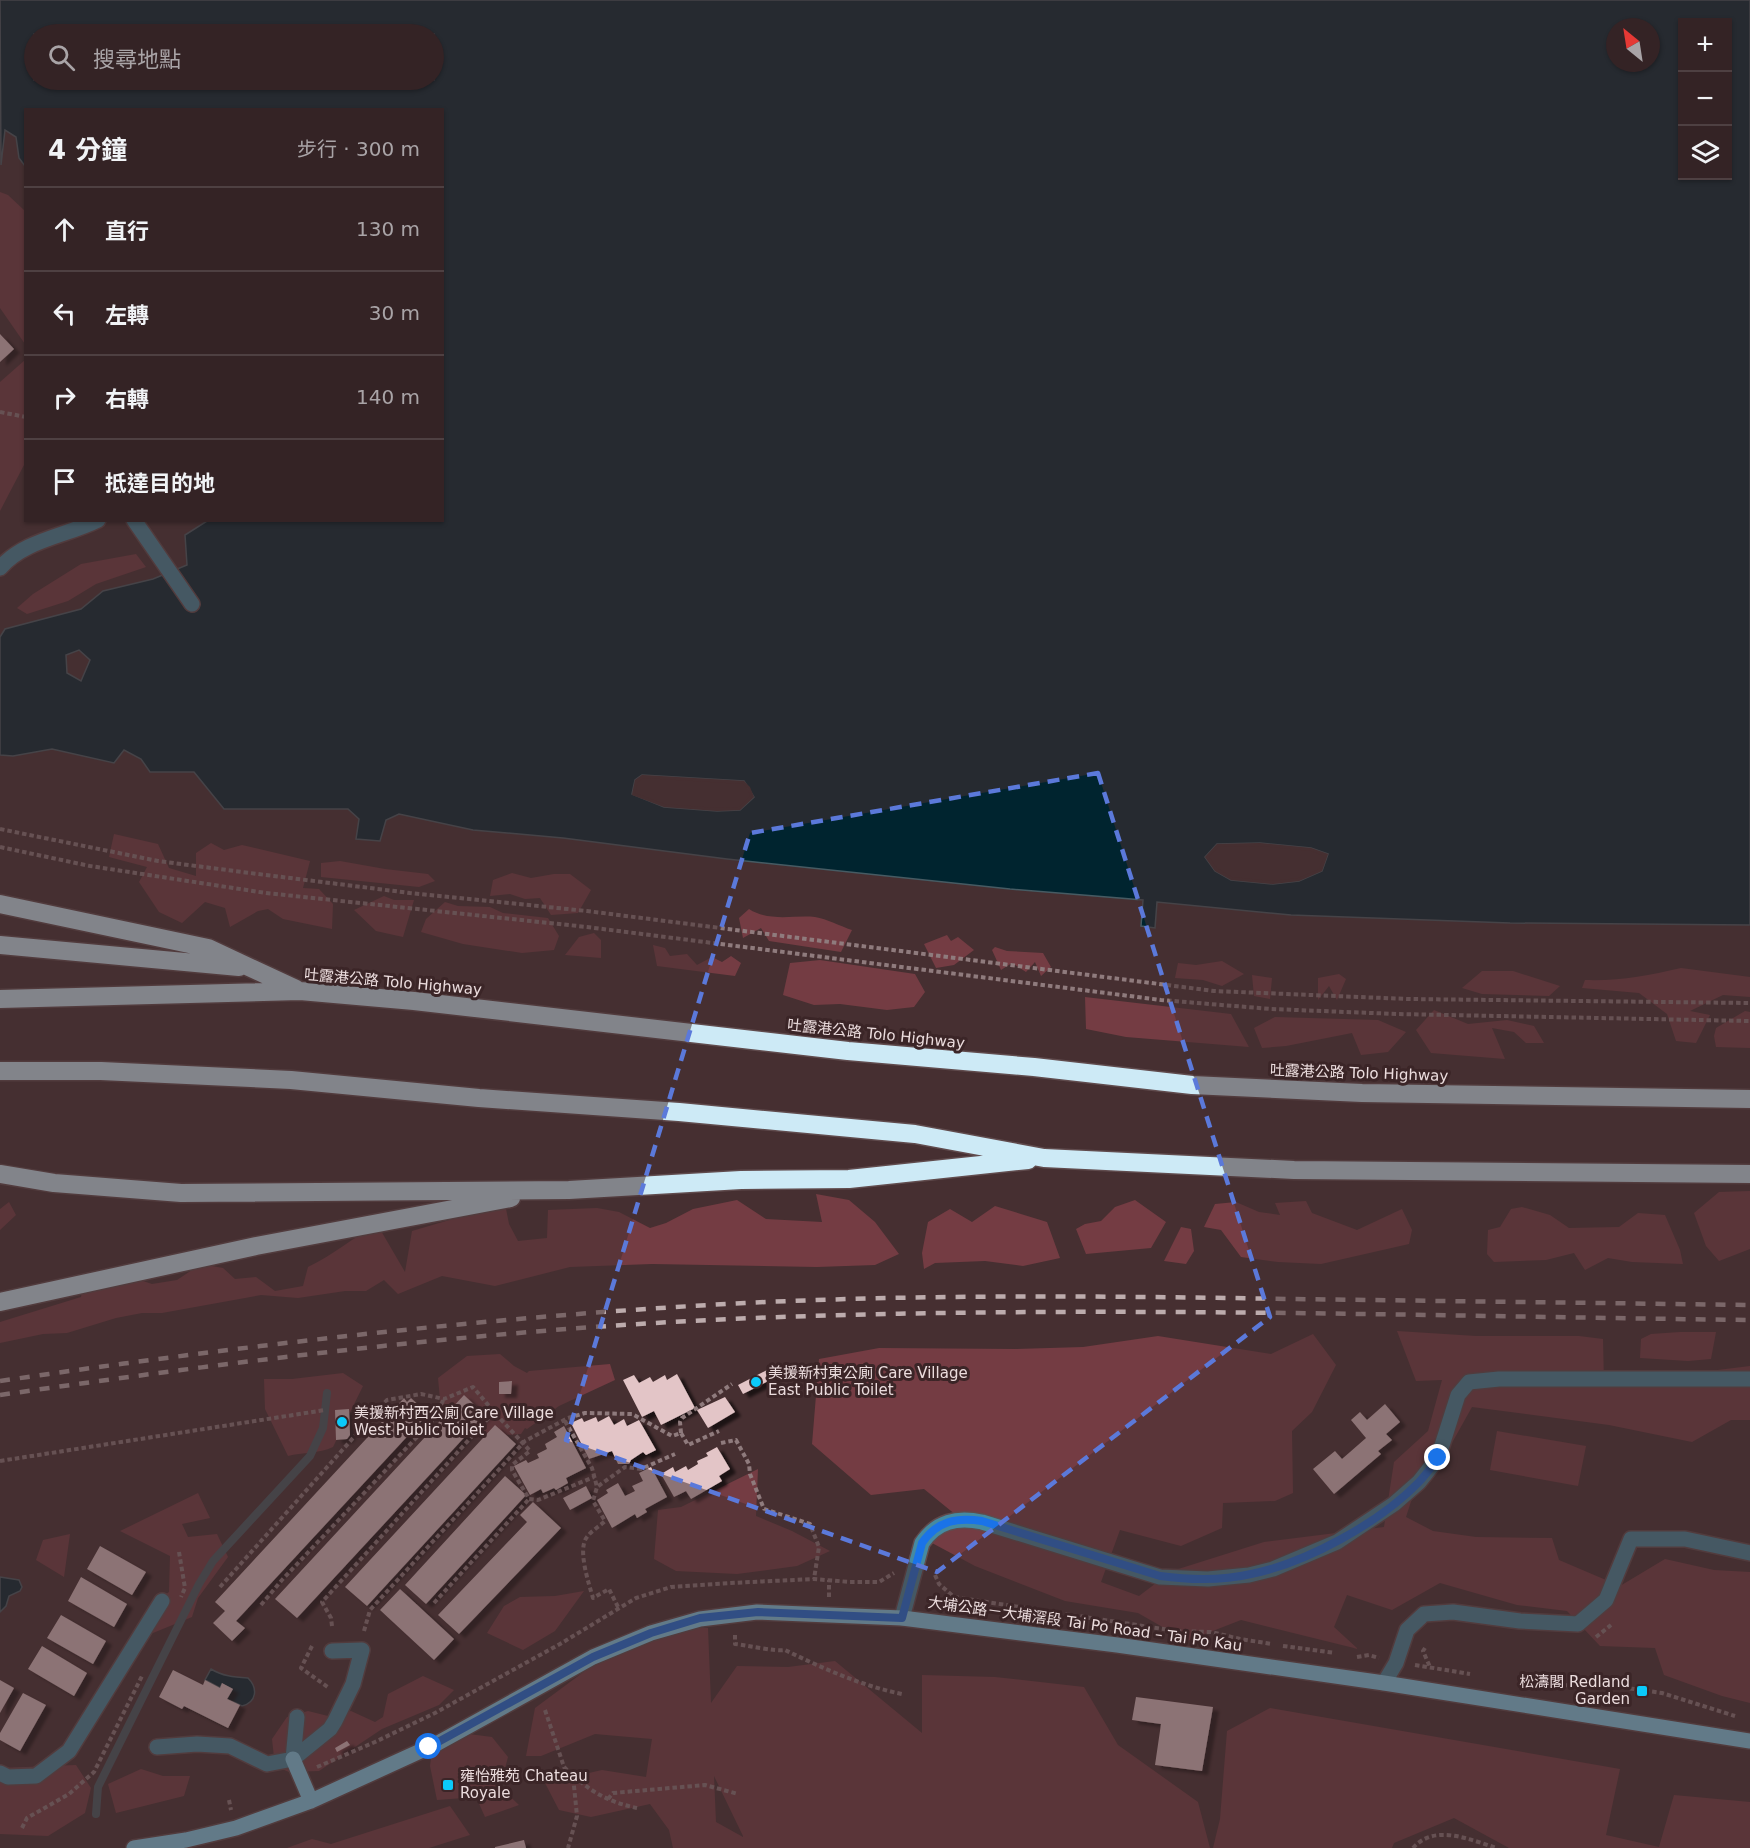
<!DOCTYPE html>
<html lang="zh-TW">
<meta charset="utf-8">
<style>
:root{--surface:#342325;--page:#3f2f32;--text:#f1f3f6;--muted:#a9a4a7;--line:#4e4042}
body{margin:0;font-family:"DejaVu Sans","Noto Sans TC",sans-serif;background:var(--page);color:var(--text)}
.controls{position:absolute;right:18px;top:18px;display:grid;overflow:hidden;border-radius:0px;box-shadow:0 2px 4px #0004}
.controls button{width:54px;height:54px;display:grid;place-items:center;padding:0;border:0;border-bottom:2px solid var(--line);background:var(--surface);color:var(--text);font:30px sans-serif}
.compass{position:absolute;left:1606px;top:18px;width:54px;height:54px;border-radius:50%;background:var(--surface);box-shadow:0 2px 4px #0004;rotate:330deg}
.stop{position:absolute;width:18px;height:18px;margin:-14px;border:4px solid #1a73e8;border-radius:50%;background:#fff}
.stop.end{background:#1a73e8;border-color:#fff;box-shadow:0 2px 6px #0008}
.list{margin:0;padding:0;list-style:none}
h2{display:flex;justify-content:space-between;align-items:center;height:78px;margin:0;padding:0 24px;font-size:26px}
h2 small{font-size:20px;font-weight:400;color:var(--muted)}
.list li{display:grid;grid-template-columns:39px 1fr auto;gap:18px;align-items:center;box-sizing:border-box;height:84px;padding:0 24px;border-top:2px solid var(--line)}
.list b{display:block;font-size:22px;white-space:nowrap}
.list em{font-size:20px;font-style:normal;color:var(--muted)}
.icon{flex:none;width:33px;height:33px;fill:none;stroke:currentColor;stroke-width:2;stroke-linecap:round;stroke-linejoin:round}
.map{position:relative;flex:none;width:1750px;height:1848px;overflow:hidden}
.search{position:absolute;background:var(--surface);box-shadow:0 2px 4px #0004;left:24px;top:24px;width:420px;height:66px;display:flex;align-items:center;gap:15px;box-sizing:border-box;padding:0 21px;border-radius:33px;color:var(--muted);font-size:22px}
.panel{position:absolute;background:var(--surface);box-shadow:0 2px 4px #0004;left:24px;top:108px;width:420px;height:414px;border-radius:0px}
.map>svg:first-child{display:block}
.green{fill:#743c43;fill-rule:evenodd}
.water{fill:#00242f;stroke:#465b63;stroke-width:1.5;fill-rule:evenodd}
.pier{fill:#462f31;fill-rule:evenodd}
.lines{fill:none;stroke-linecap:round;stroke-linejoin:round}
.stream{stroke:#465b63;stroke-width:8}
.building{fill:#e3c5c7;filter:url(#shadow)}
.minor-casing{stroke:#604b4d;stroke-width:18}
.major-casing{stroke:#604b4d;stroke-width:18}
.highway-casing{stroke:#604b4d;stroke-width:21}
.path{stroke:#8f7b7d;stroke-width:4;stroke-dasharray:4.5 3;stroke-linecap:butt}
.minor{stroke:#458aa1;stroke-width:15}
.major{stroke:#85d5f2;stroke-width:15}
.highway{stroke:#cdeaf6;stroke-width:18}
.rail{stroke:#bdacad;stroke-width:4.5;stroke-dasharray:10 10;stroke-linecap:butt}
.route{stroke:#1a73e8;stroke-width:8}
.marked{fill:none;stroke:#5b79da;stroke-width:4.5;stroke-dasharray:12 8;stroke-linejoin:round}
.poi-dot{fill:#0bcafa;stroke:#3b2527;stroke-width:2}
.labels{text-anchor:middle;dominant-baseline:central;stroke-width:6;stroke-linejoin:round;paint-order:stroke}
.street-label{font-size:15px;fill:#ebdcdd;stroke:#3b2527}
.poi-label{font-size:15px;fill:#ebdcdd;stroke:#3b2527;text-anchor:start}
</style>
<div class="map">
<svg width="1750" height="1848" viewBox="0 0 1750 1848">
<defs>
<filter id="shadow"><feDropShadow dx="6" dy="4" stdDeviation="1.5" flood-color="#0009"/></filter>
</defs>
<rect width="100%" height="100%" fill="#462f31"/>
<path class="green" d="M0,192L8,195L25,211V344L0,308Z
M25,360V466L24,465L0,511V382Z
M136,554L146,567L96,584L68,601L27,614L17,608L33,594L81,564Z
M114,834L158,844L169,868L196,876V853L211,843L224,850L242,845L310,861L303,888L319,889L333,904L332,929L283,919L268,909L258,911L230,927L225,908L205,902L182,923L159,912L139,882L147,867L109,857Z
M340,861L385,869L428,874L435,881L419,887L321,877V863Z
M512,873L531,878L554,874H570L591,890L578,913L551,915L540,898L525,899L510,894L490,896L493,880Z
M384,896L394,900H414L403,937L376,931L354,910Z
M445,902L458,906L490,907L503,913L548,918L559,936L554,950L522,953L463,944L421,932L426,919Z
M749,909C769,922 793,915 815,917C827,919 840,926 852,930L841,952L769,941L761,928L743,938L739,918Z
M594,933L601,940V958L565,955L579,937Z
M947,935L951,941L958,937L974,950L954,965L936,968L924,944Z
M653,945L665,948L670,956L687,954L697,965L712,957L722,962L731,956L741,963L735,976L657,966Z
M995,947L1007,951L1043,953L1051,967L1041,976L1035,962L1026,972L1012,963L1001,970L992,950Z
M820,960L915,974L925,992L914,1007L887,1010L840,1004L814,1005L783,995L790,963Z
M1222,961L1244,974L1222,986L1203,980L1175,978L1178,963L1196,965Z
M1681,968L1750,977V997L1723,995L1690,1011L1710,1015L1696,1043L1676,1041L1667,1014L1639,993L1582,988L1585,980C1620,981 1647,976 1681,968Z
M1482,971H1513L1560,986L1549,996L1482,994L1462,988Z
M1339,974L1346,979L1337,1000L1329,986L1318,1000V978Z
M1252,975L1272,978L1270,999L1254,996Z
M1085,997L1231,1014L1249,1047L1126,1037L1086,1029Z
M1434,1010L1468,1024L1507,1020L1534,1026L1544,1043H1526L1514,1032L1492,1028L1505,1059L1431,1053L1416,1030Z
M1745,1011L1750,1012V1048L1716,1047L1714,1036L1716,1028Z
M1275,1017L1378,1020L1406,1032L1388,1052L1361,1055L1352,1033L1286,1046L1262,1048L1254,1028Z
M1750,1191V1249L1719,1261L1706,1246L1694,1213L1719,1192Z
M816,1194L849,1200L875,1222L899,1254L875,1265L817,1267L652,1264L570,1267L495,1286L442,1276L398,1294L384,1280L366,1291H345L298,1298L261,1295L162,1313H142L116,1318L67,1333L43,1334L0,1343V1322L81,1297L82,1292L120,1281H143L152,1284L177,1280L201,1264L223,1268L235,1279L256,1277L275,1291L303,1286L308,1267C333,1255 353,1238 377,1224L405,1272L412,1231L497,1206L506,1209L509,1224L518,1241L547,1238L548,1210L597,1208L619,1212L650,1228L666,1223L693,1209L737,1200L766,1219L822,1222Z
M1135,1200L1166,1222L1151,1248L1086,1254L1076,1229L1085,1224L1101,1221L1115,1207Z
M1306,1201L1312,1213L1357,1230L1402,1209L1412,1230L1409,1244L1321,1264L1278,1262L1241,1257L1221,1230L1204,1227L1215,1204L1236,1202L1259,1212L1280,1215L1275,1203Z
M9,1202L16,1215L0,1230V1209Z
M995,1206L1047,1222L1060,1258L1023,1266L985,1261L935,1263L924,1269L922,1253L928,1222L950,1209L972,1222Z
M1522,1207L1550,1215L1569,1228L1619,1227L1638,1213L1665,1215L1680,1250L1683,1264L1632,1262L1608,1258L1585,1270L1574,1253L1546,1260L1494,1262L1487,1254L1488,1230L1500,1227L1511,1209Z
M1181,1227L1191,1229L1194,1251L1186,1264L1164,1261Z
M1397,1331L1476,1336H1579L1603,1339L1604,1384L1750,1366V1420H1731L1692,1442L1609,1425L1472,1407L1453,1441L1426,1455L1406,1517L1433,1531L1476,1537L1552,1538L1559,1560L1620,1586L1665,1559L1714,1570L1750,1572V1703L1722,1696L1664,1675L1655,1648L1600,1646L1567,1611L1517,1605L1440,1583L1392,1610L1347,1595L1334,1627L1358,1649L1241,1620L1187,1641L1138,1613L1065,1601L975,1566L932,1543L942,1533L967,1524L924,1489L871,1495L812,1444L819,1359L879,1348L1016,1349L1083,1347L1158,1336L1271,1354L1313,1334L1336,1365L1312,1412L1292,1431L1293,1493L1275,1501L1223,1503L1222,1528L1181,1546L1120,1530L1101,1582L1139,1596L1172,1571L1264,1542L1384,1527L1394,1462L1428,1431L1442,1380L1416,1381Z
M1680,1332H1716L1711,1359L1688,1361L1640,1358L1641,1339L1651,1334Z
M500,1354L514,1366L527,1373L529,1371L610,1364L615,1380L559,1406L527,1429L525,1428L521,1434L486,1436L441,1410L438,1378L467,1356Z
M343,1373L363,1386L333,1447C319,1454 302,1452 288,1456L265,1409L264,1379H292Z
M1497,1431L1586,1446L1578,1486L1490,1470Z
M758,1469L756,1516L792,1531L830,1551L797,1566L737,1574L676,1571L654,1559L658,1510L681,1507Z
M198,1493L210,1518L182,1524L188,1537L217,1534L228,1557L198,1598L192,1617L153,1633L155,1602L169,1592L170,1556L120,1531Z
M70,1534L64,1577L36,1560L43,1540Z
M584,1591L555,1631L523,1650L487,1633L504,1606L520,1597L555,1596Z
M647,1625L708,1628L711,1703L737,1666L788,1667L835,1661L922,1733V1675L995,1677L1084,1687L1118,1745L1198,1802L1210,1848H673L669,1830L650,1804L591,1817L559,1810L545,1783L602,1770L646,1777L652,1739L595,1734L541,1756H526L535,1708ZM714,1776L743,1836V1837L716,1822Z
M423,1676L454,1690L439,1705L382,1729L319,1771L289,1772L275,1766L272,1739L287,1717L308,1711L328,1716L351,1711L375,1722L383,1717L388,1694Z
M1270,1708L1620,1769L1606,1835L1659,1847L1674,1795L1750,1802V1848H1509L1454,1818L1394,1843L1392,1848H1213L1220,1819L1227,1731Z
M461,1733L492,1737L508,1757L500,1787L519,1805L485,1817L476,1797L437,1800L430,1766L432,1751Z
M76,1765L91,1788L85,1813L48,1836L0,1834V1768Z
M141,1769L163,1776H190L184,1796L116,1813L108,1784Z
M450,1806L470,1835L429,1848H287L312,1839L331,1844Z"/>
<path class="water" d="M0,0H1750V925L1510,923L1291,915L1157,902L1155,928L1141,926L1143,900L1010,889L727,859L563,838L473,830L399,814L386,820L380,841L356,839L359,819L348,809H224L194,772H150L141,759L124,750L114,763L52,749L13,756L0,755V637L5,629L81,609L103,591L153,579L187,565L185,535L207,521L442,520V110H26L25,166L19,158L16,137L5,130L1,165ZM1682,22H1728V176H1682ZM1615,27H1651V63H1615ZM34,34H434V80H34ZM79,650L90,660L81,681L67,673L66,655ZM642,775L744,781L754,797L740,810L717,811L664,807L632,794L635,780ZM1260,843L1311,848L1328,854L1322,871L1299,881L1273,884L1231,880L1215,871L1205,857L1217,844Z
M0,1577L19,1580L22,1587L20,1591L9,1596L6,1606L0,1612Z
M211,1669C222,1676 234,1677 248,1678C258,1688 257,1702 242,1706L227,1699L232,1689L222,1684L220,1688L205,1680Z"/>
<path class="pier" d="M642,775L744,781L750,787L754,797L740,810L717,811L664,807L632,795L635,780ZM643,778L743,784L748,789L750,796L739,807L717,808L665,804L635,793L638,782Z
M1260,843L1311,848L1328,854L1322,871L1299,881L1273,884L1231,880L1215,871L1205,857L1217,844ZM1260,846L1311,851L1324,856L1319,869L1298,878L1272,881L1232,877L1217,868L1209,857L1218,847Z"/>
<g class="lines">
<path class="stream" d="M96,1814L98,1787L199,1584L213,1561L310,1456L323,1428L327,1393"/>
</g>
<path class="building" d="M0,334L14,349L0,362Z
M769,1369L774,1378L743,1394L738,1385Z
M677,1374L695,1408L661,1425L654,1411L642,1417L623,1380L634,1375L639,1383L650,1377L653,1382L665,1375L667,1380Z
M512,1381L511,1394H499V1382Z
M464,1395L485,1415L297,1618L275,1599Z
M725,1397L735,1412L708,1428L697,1410Z
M404,1398L407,1402L411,1398L428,1414L236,1621L245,1628L232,1641L213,1623L225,1611L215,1602Z
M1385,1404L1400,1422L1386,1434L1392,1440L1378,1451L1381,1454L1334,1494L1313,1469L1335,1451L1342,1459L1366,1438L1351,1420L1360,1412L1367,1420Z
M349,1409L350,1435L347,1439L336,1440L335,1410Z
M609,1416L614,1425L624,1419L627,1426L639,1420L656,1450L646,1455L643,1452L631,1460L629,1464H618L612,1451L589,1459L571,1423L582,1418L584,1422L596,1417L598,1422Z
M495,1425L516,1444L367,1606L345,1587Z
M564,1426L586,1468L566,1478L568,1483L556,1490L554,1488L543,1493L541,1489L530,1495L514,1466L526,1460L528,1463L539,1458L537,1454L547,1449L545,1444L557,1437L554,1432Z
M717,1447L730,1469L719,1476L722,1481L691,1499L686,1491L674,1497L661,1474L673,1467L675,1472L686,1466L688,1470L698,1464L697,1461L708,1456L706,1453Z
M651,1467L667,1497L645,1509L647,1512L637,1518L635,1514L612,1528L597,1500L608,1493L606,1490L618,1483L625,1496L635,1491L632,1486L643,1481L639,1473Z
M505,1476L526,1495L426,1604L405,1585Z
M586,1486L592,1498L570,1510L563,1498Z
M533,1502L561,1528L459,1634L438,1615L527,1522L520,1515Z
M100,1546L146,1572L132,1595L87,1569Z
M81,1577L127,1604L114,1627L68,1601Z
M400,1589L454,1639L434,1660L380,1610Z
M61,1615L106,1641L93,1664L47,1638Z
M42,1646L87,1673L74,1696L28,1669Z
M173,1670L203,1685L205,1680L220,1688L222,1683L233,1689L227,1699L240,1705L228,1728L184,1706L182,1709L159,1697Z
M0,1680L14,1688L0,1713Z
M23,1693L46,1705L20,1751L0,1740V1733Z
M1136,1697L1213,1707L1202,1771L1155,1765L1161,1724L1132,1720Z
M347,1741L350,1745L337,1752L335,1748Z
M524,1840L526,1848H495V1847Z"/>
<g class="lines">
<g class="minor-casing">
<path id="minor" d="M134,520L192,604
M0,568C24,540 66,536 98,520
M902,1618L922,1543C937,1521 957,1517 982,1522L1160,1577L1208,1579L1249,1575L1273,1569L1337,1542L1394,1504L1419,1482L1438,1458L1458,1395L1469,1382L1499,1379H1750
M1384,1683L1396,1663L1407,1630L1424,1614L1453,1612L1520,1621L1578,1624L1606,1600L1631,1539H1685L1750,1553
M157,1747L197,1744L230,1746L267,1764L293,1759L330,1729L335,1721L353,1684L362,1650L332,1651
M293,1759L297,1717
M0,1773L8,1777L36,1776L69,1751L162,1601"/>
</g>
<g class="major-casing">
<path id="major" d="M293,1759L311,1801
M134,1848L186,1840L236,1828L311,1801L438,1743L593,1657L651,1633L700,1619L757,1612L902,1618L1117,1645L1384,1683L1750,1741"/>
</g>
<g class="highway-casing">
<path id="highway" d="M0,904L208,948L296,989
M0,945L239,967
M0,999L300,991L414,1001L848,1051L1034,1067L1192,1085L1362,1093L1750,1099
M0,1071H101L291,1080L479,1098L679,1112L915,1134L1044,1158L1294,1170L1750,1174
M0,1174L54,1183L181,1193L569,1190L741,1180L849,1179L1028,1160
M0,1302L256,1246L511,1198"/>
</g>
<path class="path" d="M0,412L26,417
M0,829L158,861L250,873L410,893L587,911L1214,991L1408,999L1750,1003
M0,847L90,866L266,893L587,927L1161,1000L1271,1009L1397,1014L1750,1021
M565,1421L592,1468L597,1487
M681,1433L680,1422L682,1418L732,1384
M721,1443L736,1440L749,1464L750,1474L764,1509L810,1524L819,1547L814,1579
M0,1461L325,1410
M179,1552L185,1588L181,1597
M935,1575L939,1584L954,1597L1176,1631L1211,1632L1240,1639L1272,1644
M220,1587L387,1400L421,1394L444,1399L473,1387L494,1412L530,1451L512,1465V1470L529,1499L538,1500L594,1477
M829,1597V1580
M434,1603L529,1499
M261,1605L282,1580L432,1421L444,1399
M618,1607L609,1589L593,1598C589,1584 577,1549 587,1537C591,1531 600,1526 605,1521L593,1501L597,1487L625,1467L641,1469L675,1454
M332,1626L331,1618L322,1602L494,1412
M364,1631L370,1610L525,1441L568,1418L585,1413L632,1414L672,1436L681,1433L688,1445L719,1431
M735,1635V1644C747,1645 776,1652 785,1650C822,1668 862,1686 902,1694
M1596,1637L1611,1625
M312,1646L301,1668L329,1688
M1283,1646L1335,1653
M1425,1648L1423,1651L1430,1667
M1357,1657L1369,1655L1379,1658
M1415,1665L1470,1674
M1540,1685L1613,1686L1662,1693L1735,1716
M545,1710L564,1767L573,1776L577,1816L568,1848
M317,1767L375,1742L435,1713L560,1644L636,1598L671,1587L730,1583L814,1579L850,1582H879L894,1573
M574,1776C592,1793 612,1803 637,1808
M608,1799L613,1793L705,1785L738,1794
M229,1800L231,1810
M22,1828L27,1818L69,1794L94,1772L142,1676
M1413,1848C1435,1823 1470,1840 1497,1848"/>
<use href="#minor" class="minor"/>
<use href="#major" class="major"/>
<use href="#highway" class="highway"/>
<path class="rail" d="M0,1381C247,1345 495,1316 745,1303C927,1294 1109,1296 1292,1299C1444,1301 1597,1303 1750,1305
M0,1395C250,1359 501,1328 754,1318C1086,1305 1418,1316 1750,1320"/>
</g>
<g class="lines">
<path class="route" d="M429,1747L593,1657L651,1633L700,1618L758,1612L902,1618L922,1543C937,1521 957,1517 982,1521L1160,1576C1190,1580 1221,1581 1251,1574C1306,1563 1379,1523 1418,1483C1426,1475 1432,1466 1438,1458"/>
</g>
<path d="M0 0H1750V1848H0ZM1098,773L1270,1317L937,1572L566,1440L750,833Z" fill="#462f31" fill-opacity=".55" fill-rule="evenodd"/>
<path class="marked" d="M1098,773L1270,1317L937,1572L566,1440L750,833Z"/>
<g class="poi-dot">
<circle cx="756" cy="1382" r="6"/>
<circle cx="342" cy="1422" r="6"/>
<rect x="1636" y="1685" width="12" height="12" rx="3"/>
<rect x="442" y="1779" width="12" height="12" rx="3"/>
</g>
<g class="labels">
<g class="street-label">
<text transform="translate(393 982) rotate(5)">吐露港公路 Tolo Highway</text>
<text transform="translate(876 1034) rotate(6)">吐露港公路 Tolo Highway</text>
<text transform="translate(1359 1073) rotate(2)">吐露港公路 Tolo Highway</text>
<text transform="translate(1085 1624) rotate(8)">大埔公路－大埔滘段 Tai Po Road – Tai Po Kau</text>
</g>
<g class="poi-label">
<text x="768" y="1373">美援新村東公廁 Care Village<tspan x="768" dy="17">East Public Toilet</tspan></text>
<text x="354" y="1413">美援新村西公廁 Care Village<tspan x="354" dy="17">West Public Toilet</tspan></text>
<text x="1630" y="1682" text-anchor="end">松濤閣 Redland<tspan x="1630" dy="17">Garden</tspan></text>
<text x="460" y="1776">雍怡雅苑 Chateau<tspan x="460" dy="17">Royale</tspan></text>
</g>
</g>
</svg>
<div class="controls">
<button>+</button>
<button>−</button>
<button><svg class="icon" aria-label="layers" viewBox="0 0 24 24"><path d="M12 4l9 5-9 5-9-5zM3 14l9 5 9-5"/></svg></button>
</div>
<svg class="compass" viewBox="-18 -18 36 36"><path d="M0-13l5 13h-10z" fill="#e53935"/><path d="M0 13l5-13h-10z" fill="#a9a4a7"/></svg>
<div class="stop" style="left:429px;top:1747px"></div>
<div class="stop end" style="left:1438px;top:1458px"></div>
<div class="search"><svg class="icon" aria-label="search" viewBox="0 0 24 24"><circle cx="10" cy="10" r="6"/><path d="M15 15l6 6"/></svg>搜尋地點</div>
<section class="panel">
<h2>4 分鐘<small>步行 · 300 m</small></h2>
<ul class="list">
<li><svg class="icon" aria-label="ahead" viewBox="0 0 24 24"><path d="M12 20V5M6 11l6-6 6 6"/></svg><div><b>直行</b></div><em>130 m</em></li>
<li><svg class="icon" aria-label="left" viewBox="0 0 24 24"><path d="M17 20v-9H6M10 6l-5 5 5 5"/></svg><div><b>左轉</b></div><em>30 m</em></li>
<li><svg class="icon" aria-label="right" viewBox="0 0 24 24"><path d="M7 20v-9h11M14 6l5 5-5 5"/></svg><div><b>右轉</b></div><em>140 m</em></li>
<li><svg class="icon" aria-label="arrive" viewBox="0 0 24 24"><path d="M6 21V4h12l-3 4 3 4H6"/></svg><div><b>抵達目的地</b></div></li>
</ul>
</section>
</div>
